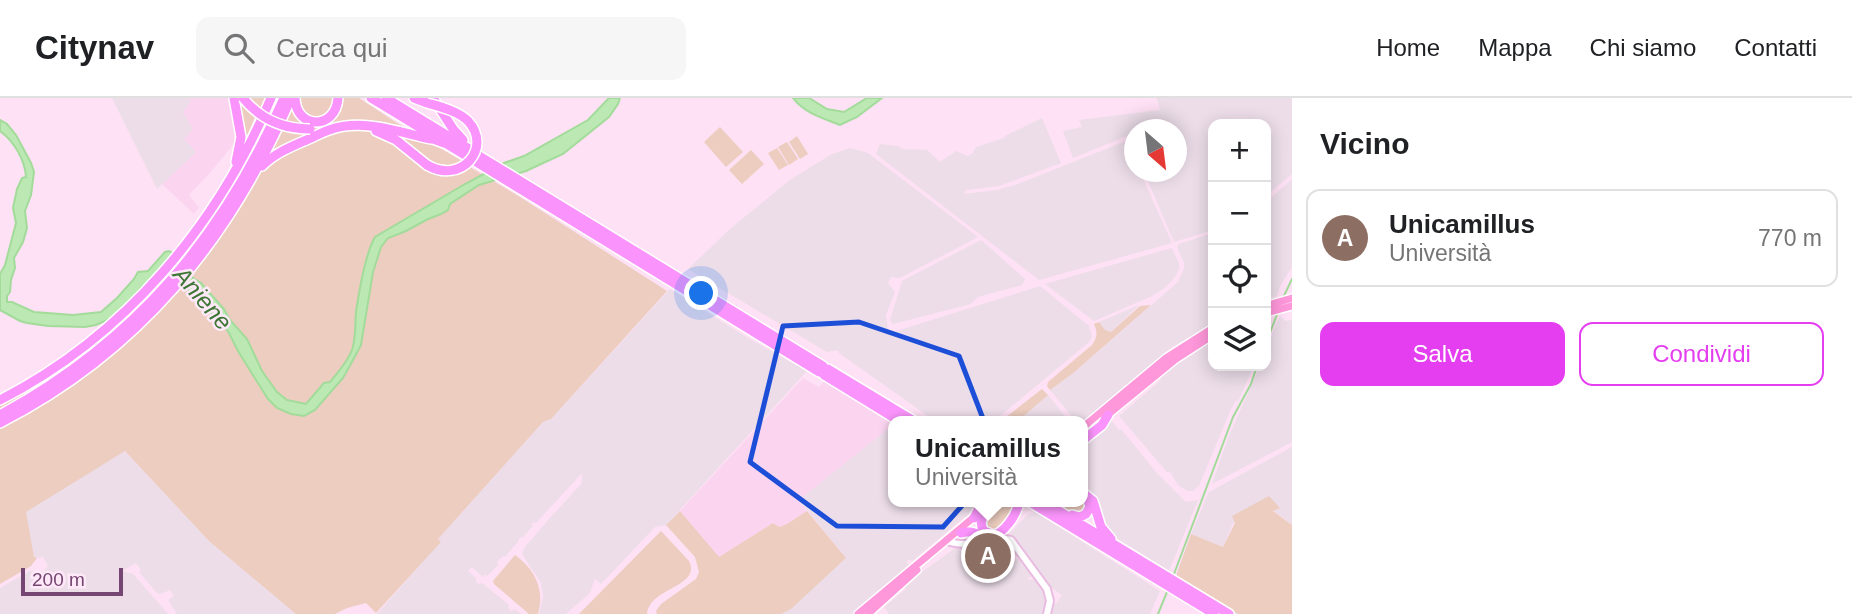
<!DOCTYPE html>
<html lang="it">
<meta charset="utf-8">
<style>
:root{--surface:#fff;--page:#f6f6f6;--text:#202124;--muted:#757577;--line:#e0e0e0;--accent:#e53ef0}
body{margin:0;font-family:Arial,sans-serif;background:var(--page);color:var(--text)}
.controls{position:absolute;right:21px;top:21px;display:grid;overflow:hidden;border-radius:14px;box-shadow:0 4px 18px #0003}
.controls button{width:63px;height:63px;display:grid;place-items:center;padding:0;border:0;border-bottom:2px solid var(--line);background:var(--surface);color:var(--text);font:35px sans-serif}
.compass{position:absolute;left:1124px;top:21px;width:63px;height:63px;border-radius:50%;background:var(--surface);box-shadow:0 4px 18px #0003;rotate:152deg}
.scale{position:absolute;left:21px;bottom:18px;width:102px;box-sizing:border-box;padding-left:7px;border:4px solid #764673;border-top:0;font-size:19px;line-height:24px;white-space:nowrap;color:#764673;-webkit-text-stroke:5px #ffe9f8;paint-order:stroke}
.you{position:absolute;left:702px;top:196px;width:24px;height:24px;margin:-18px;border:5px solid #fff;border-radius:50%;background:#1a73e8;box-shadow:0 0 0 10px #1a73e833}
.badge{display:grid;place-items:center;width:46px;height:46px;border-radius:50%;background:var(--accent);color:#fff;font-size:23px;font-weight:700}
.pin{position:absolute;translate:-50% -50%;border:4px solid #fff;box-shadow:0 2px 7px #0006}
.popup{position:absolute;left:888px;top:318px;width:200px;height:91px;box-sizing:border-box;display:grid;place-content:center;border-radius:14px;background:var(--surface);filter:drop-shadow(0 2px 5px #0005);font-size:23px;white-space:nowrap;color:var(--muted)}
.popup b{font-size:26px;color:var(--text)}
.popup::after{content:'';position:absolute;left:50%;top:100%;margin-left:-14px;border:14px solid transparent;border-top-color:var(--surface)}
.list{margin:0;padding:0;list-style:none}
h2{display:flex;justify-content:space-between;align-items:center;height:91px;margin:0;padding:0 28px;font-size:30px}
h2 small{font-size:23px;font-weight:400;color:var(--muted)}
.list li{display:grid;grid-template-columns:46px 1fr auto;gap:21px;align-items:center;box-sizing:border-box;height:98px;margin:0 14px 14px;padding:0 14px;border:2px solid var(--line);border-radius:14px}
.list b{display:block;font-size:26px;white-space:nowrap}
.list p{margin:0;font-size:23px;white-space:nowrap;color:var(--muted)}
.list em{font-size:23px;font-style:normal;color:var(--muted)}
.actions{display:flex;gap:14px;padding:21px 28px}
.actions a{flex:1;padding:16px 0;border:2px solid var(--accent);border-radius:14px;text-align:center;font-size:24px;color:var(--accent)}
.actions .main{background:var(--accent);color:#fff}
.icon{flex:none;width:38px;height:38px;fill:none;stroke:currentColor;stroke-width:2;stroke-linecap:round;stroke-linejoin:round}
.map{position:relative;flex:none;width:1292px;height:516px;overflow:hidden}
header{display:flex;align-items:center;gap:42px;box-sizing:border-box;height:98px;padding:0 35px;background:var(--surface);border-bottom:2px solid var(--line)}
header strong{font-size:33px}
nav{display:flex;gap:38px;margin-inline-start:auto;font-size:24px}
.search{width:490px;height:63px;background:var(--page);display:flex;align-items:center;gap:18px;box-sizing:border-box;padding:0 24px;border-radius:14px;color:var(--muted);font-size:26px}
main{display:flex}
aside{flex:1;background:var(--surface)}
.map>svg:first-child{display:block}
.residential{fill:#fbd5f0}
.industrial{fill:#ecdde9}
.green{fill:#eccdbf}
.water{fill:#bce8b4;stroke:#a2db9a;stroke-width:2}
.lines{fill:none;stroke-linecap:round;stroke-linejoin:round}
.stream{stroke:#a2db9a;stroke-width:2}
.secondary-casing{stroke:#eabce1;stroke-width:10}
.primary-casing{stroke:#fff;stroke-width:10}
.highway-casing{stroke:#fff;stroke-width:12}
.secondary{stroke:#fff;stroke-width:6}
.primary{stroke:#ff97db;stroke-width:7}
.highway{stroke:#fa94fc;stroke-width:9}
.highway-bridge-casing{stroke:#fff;stroke-width:12;stroke-linecap:butt}
.highway-bridge{stroke:#fa94fc;stroke-width:9}
.marked{fill:none;stroke:#1d4ed8;stroke-width:5;stroke-linejoin:round}
.labels{text-anchor:middle;dominant-baseline:central;stroke-width:5;stroke-linejoin:round;paint-order:stroke}
.water-label{font-size:24px;font-style:italic;fill:#3e7636;stroke:#ffe9f8}
</style>
<header>
<strong>Citynav</strong>
<div class="search"><svg class="icon" aria-label="search" viewBox="0 0 24 24"><circle cx="10" cy="10" r="6"/><path d="M15 15l6 6"/></svg>Cerca qui</div>
<nav><a>Home</a><a>Mappa</a><a>Chi siamo</a><a>Contatti</a></nav>
</header>
<main>
<div class="map">
<svg width="1292" height="516" viewBox="0 0 1292 516">
<rect width="100%" height="100%" fill="#fee1f4"/>
<path class="residential" d="M188,0H230L235,16L234,46L209,76L189,97L199,109L194,116L162,86L196,54L184,41L183,14L191,3Z
M803,280L819,289L825,282L893,327L799,403L807,413L787,426L779,429L773,425L719,460L680,413Z"/>
<path class="industrial" d="M112,0H188L191,3L183,14L193,31L184,41L196,54L157,91Z
M1157,0H1292V76L1266,98V26H1213V132L1174,144L1144,74H1176V32H1134V54L1127,38L1073,60L1063,33L1082,29L1079,22L1160,12Z
M1042,20L1061,65L999,88L966,92L964,96L997,92L1018,86L1126,43L1134,62V74H1140L1172,145L1039,182L876,56L880,46L898,48L903,51L927,52L940,64L956,53L968,58L972,56L976,49L1004,40L1005,38Z
M850,50L868,55L978,139L900,180L891,179L888,185L895,194L886,217L888,232L892,234L906,230L1040,188L1089,228L1092,238L1089,244L994,323H935L839,255L838,252L827,254L688,171L731,130L790,82L830,57Z
M1292,81V169L1280,188L1277,198L1266,202V104Z
M1213,135V226L1172,249L1083,325L1076,323L1050,292L1072,276L1178,184L1184,170V165L1177,149L1179,146Z
M981,142L1025,181L1022,187L978,199L971,206L893,226L890,222L902,183Z
M1172,150L1179,165V171L1175,179L1165,190L1152,198L1094,223L1045,186Z
M670,191L746,239L807,273L666,427L655,429L601,486L595,481L590,495L566,516H539L543,499L541,485L522,456L525,449L550,420L582,385V375L536,425L534,424L531,426L533,428L522,440L520,439L518,444L505,459L503,458L497,464L498,467L487,478L486,476L483,479L472,469L468,473L476,480V484L479,486L482,485L509,507L508,509L511,513L515,511L521,516H377L440,444L438,441L543,324L551,321Z
M1139,207L1111,234L1105,232L1099,224Z
M1280,218L1286,223L1292,222V344L1212,386L1228,340L1260,268H1266V250Z
M1213,243V268H1254L1238,303H1236L1231,311L1199,388L1193,393H1188L1178,387L1170,374H1167L1119,318L1161,282L1160,280L1182,262Z
M1048,297L1069,323H1018Z
M1111,322L1119,332L1121,331L1156,374L1186,404L1198,402L1169,473L1112,437L1106,431L1102,421V413L1092,395L1083,389V347L1095,338Z
M893,327L894,404H909L911,406L915,404H976L972,408V413L912,463L910,461L906,464L909,467L899,475L900,477L853,516H781L791,510L846,460L799,402Z
M1292,349V427L1273,412L1280,409L1233,425L1223,449L1191,436L1209,394Z
M125,353L209,443L296,516H177L168,502L174,498L170,492L160,496L157,495L139,474L141,472L136,465L122,473L133,476L168,516H0V490L30,473L43,474L48,468L43,459L34,460L24,413Z
M1035,414L1160,493L1150,516H1050L1053,504L1056,506L1062,497L1049,488L1010,435L1027,417Z
M1006,443H1008L1014,450L1015,454L1019,457L971,476L975,480L1022,459L1035,477L1028,480V482L1036,481L1045,494L1047,501L1043,516H889L884,509L906,491L905,489L918,477L954,451L966,452L970,450Z"/>
<path class="green" d="M237,0H241L256,16L243,48L261,11L249,0H359L400,27L464,64L463,65L520,99L667,193L551,321L543,324L438,441L441,444L376,515L366,505L347,510L335,516H296L209,443L125,353L26,414L34,459L37,460L31,468L0,486V298L29,284L89,242L113,221L181,150L242,51Z
M720,29L743,54L726,69L704,44Z
M797,38L808,56L800,61L789,44Z
M787,44L798,61L789,67L778,49Z
M777,50L788,67L779,72L768,55Z
M751,52L764,66L742,86L729,72Z
M1151,207L1072,276L1050,292L1047,288L1048,284L1092,247C1097,240 1098,235 1094,226L1099,224L1105,232L1111,234L1140,208Z
M1042,291L1048,297L1018,323H1001Z
M1083,397L1088,411L1076,416L1055,404H1082Z
M1269,398L1280,410L1273,413L1292,427V516H1238L1176,478L1191,436L1223,449L1235,425L1232,418Z
M1002,404H1016V410L998,432L987,433L984,420Z
M680,413L719,459L773,425L779,429L787,426L807,413L846,460L791,511L781,516H657L656,513L661,506L696,481L699,474L695,459L666,427Z
M661,433L689,463C702,489 649,489 647,516H579Z
M515,457C535,472 545,491 538,516H529L494,486L493,483Z"/>
<path class="water" d="M609,0H620L618,6L609,19L563,56L526,73L479,87L450,106L448,112L441,116L428,121L406,133L388,140L381,149L373,174L361,247L353,262L343,280L315,312L304,318L291,316L277,310L268,301L238,253L228,233L199,202L189,194L188,187L170,167L143,188L112,220L96,227L85,229L48,228L27,225L20,223L0,212V176L5,167L16,125L13,110L17,91L22,80L26,79C25,62 14,43 0,33V22L7,26L16,37L31,65L34,74L31,97L25,113L27,130L23,144L14,160L15,170L11,182L10,194L7,198V204H12L34,214L73,217L101,214L117,200L134,181L138,174L148,173L165,154L169,153L175,156L193,180L201,185L224,211L230,222L247,241L262,273L277,294L287,302L306,306L324,285L330,284C338,274 347,265 352,252C356,240 355,227 356,214C359,194 365,156 375,139L465,86L504,65L524,58L588,22Z
M793,0H809L827,11L844,14L867,0H882L857,19L840,27C823,20 804,15 793,0Z"/>
<g class="lines">
<path class="stream" d="M1282,202L1292,181
M1266,245L1278,214
M1174,476L1233,319L1251,286L1257,268
M1158,516L1167,494"/>
<g class="secondary-casing">
<path id="secondary" d="M950,444C973,451 994,437 1011,442L1047,491L1050,503L1047,516"/>
</g>
<g class="primary-casing">
<path id="primary" d="M1266,208L1292,200
M1266,215L1292,208
M1105,319L1176,261L1213,237
M1082,330L1166,260L1213,230
M858,516L992,404
M868,516L917,472"/>
</g>
<g class="highway-casing">
<path id="highway" d="M234,0L241,39L236,64
M295,0C296,32 336,32 338,0
M371,0L468,59
M386,0L471,52
M414,0L427,5
M433,0L453,31L463,42
M376,33L396,42L427,67
M425,38L444,45
M476,56L823,268
M473,62L819,274
M262,68C274,56 288,50 304,43C312,40 320,35 329,32C362,20 398,34 431,41
M828,271L914,323
M824,277L899,323
M0,302C125,238 217,128 271,0
M0,317C136,243 222,140 284,0
M0,325C139,254 230,142 291,0
M1082,343L1102,327L1108,317
M1082,394L1093,403L1101,429L1111,441
M1030,404L1214,516
M1044,404L1229,516
M989,411C983,418 978,424 984,433L991,436
M1072,417L1080,419L1086,416L1090,409L1088,402
M974,420L979,410L978,404
M961,435C974,431 978,439 990,438C1004,437 1017,416 1019,404"/>
</g>
<use href="#secondary" class="secondary"/>
<use href="#primary" class="primary"/>
<use href="#highway" class="highway"/>
<g class="highway-bridge-casing">
<path id="highway-bridge" d="M243,0C260,21 283,31 310,31
M427,67C461,87 493,50 468,23C458,13 441,9 427,5"/>
</g>
<use href="#highway-bridge" class="highway-bridge"/>
</g>
<path class="marked" d="M859,224L959,258L1000,365L943,429L837,428L750,364L783,228Z"/>
<g class="labels">
<g class="water-label">
<text transform="translate(203 200) rotate(49)">Aniene</text>
</g>
</g>
</svg>
<div class="controls">
<button>+</button>
<button>−</button>
<button><svg class="icon" aria-label="locate" viewBox="0 0 24 24"><circle cx="12" cy="12" r="6"/><path d="M12 2v4M12 18v4M2 12h4M18 12h4"/></svg></button>
<button><svg class="icon" aria-label="layers" viewBox="0 0 24 24"><path d="M12 4l9 5-9 5-9-5zM3 14l9 5 9-5"/></svg></button>
</div>
<svg class="compass" viewBox="-18 -18 36 36"><path d="M0-13l5 13h-10z" fill="#e53935"/><path d="M0 13l5-13h-10z" fill="#757577"/></svg>
<div class="scale">200 m</div>
<div class="you"></div>
<div class="pin badge" style="left:988px;top:458px;background:#8d6e63">A</div>
<div class="popup"><b>Unicamillus</b>Università</div>
</div>
<aside>
<h2>Vicino<small></small></h2>
<ul class="list">
<li><span class="badge" style="background:#8d6e63">A</span><div><b>Unicamillus</b><p>Università</p></div><em>770 m</em></li>
</ul>
<div class="actions"><a class="main">Salva</a><a>Condividi</a></div>
</aside>
</main>
